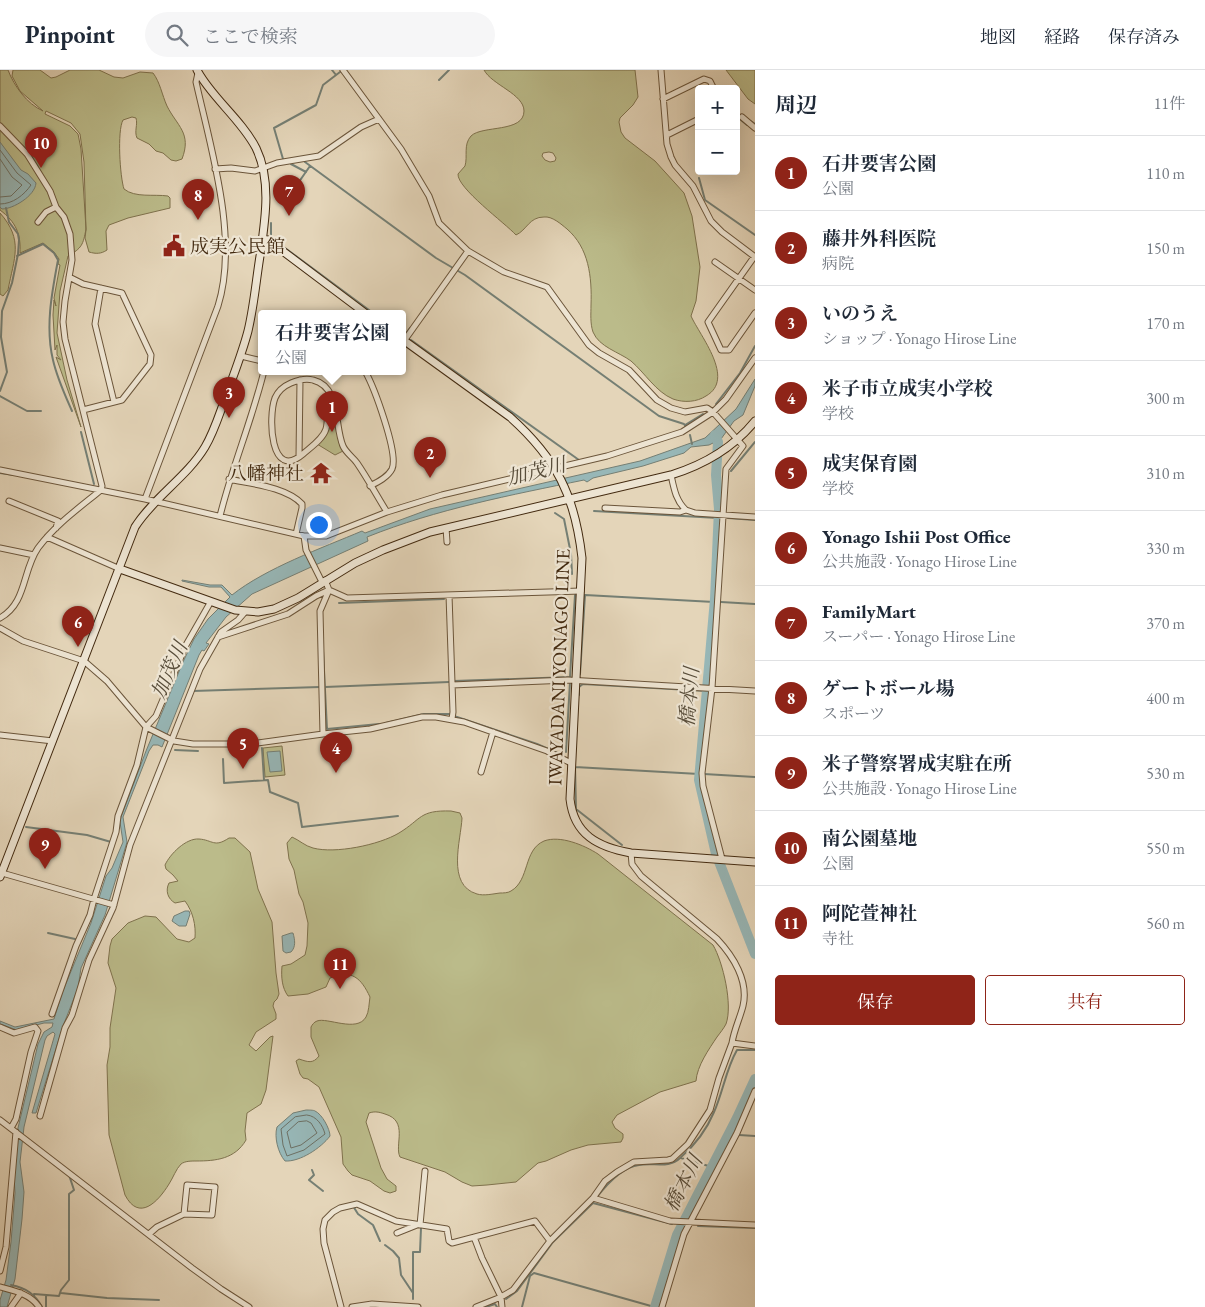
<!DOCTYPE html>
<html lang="ja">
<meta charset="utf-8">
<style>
:root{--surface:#fff;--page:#f6f6f7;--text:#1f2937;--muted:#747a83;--line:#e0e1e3;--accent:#8f2418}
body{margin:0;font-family:"EB Garamond","Noto Serif JP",serif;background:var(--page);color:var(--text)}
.controls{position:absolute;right:15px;top:15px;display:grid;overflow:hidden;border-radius:5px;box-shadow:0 5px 20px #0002}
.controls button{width:45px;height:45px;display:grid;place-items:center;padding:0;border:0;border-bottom:1px solid var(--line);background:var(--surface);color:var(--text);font:25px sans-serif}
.you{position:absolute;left:318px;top:454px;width:18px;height:18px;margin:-12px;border:4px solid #fff;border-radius:50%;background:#1a73e8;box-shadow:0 0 0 8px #1a73e833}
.badge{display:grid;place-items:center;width:32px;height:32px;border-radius:50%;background:var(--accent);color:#fff;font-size:16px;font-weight:700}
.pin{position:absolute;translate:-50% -41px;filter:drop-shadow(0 1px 2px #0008)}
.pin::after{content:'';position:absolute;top:26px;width:18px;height:15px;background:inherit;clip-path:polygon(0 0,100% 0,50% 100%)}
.popup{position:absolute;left:258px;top:240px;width:148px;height:65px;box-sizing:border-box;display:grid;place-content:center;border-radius:5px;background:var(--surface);filter:drop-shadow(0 1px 4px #0005);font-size:16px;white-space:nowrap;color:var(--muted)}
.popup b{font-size:19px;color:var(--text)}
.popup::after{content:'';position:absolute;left:50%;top:100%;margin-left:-10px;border:10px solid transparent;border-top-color:var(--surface)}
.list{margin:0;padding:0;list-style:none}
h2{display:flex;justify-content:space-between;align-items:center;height:65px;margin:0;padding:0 20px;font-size:21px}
h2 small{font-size:16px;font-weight:400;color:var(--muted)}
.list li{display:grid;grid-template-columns:32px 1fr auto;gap:15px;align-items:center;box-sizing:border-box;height:75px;padding:0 20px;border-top:1px solid var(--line)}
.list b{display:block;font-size:19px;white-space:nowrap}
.list p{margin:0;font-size:16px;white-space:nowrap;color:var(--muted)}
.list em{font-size:16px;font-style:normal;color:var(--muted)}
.actions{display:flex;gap:10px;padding:15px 20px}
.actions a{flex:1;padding:11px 0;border:1px solid var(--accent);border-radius:5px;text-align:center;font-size:18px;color:var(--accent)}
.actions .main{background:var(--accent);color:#fff}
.icon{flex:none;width:28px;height:28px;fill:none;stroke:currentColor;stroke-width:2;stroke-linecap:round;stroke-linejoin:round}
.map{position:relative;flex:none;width:755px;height:1237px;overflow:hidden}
header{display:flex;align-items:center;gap:30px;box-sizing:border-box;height:70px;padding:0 25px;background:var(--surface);border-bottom:1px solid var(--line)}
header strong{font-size:24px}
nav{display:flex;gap:28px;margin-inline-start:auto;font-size:18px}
.search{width:350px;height:45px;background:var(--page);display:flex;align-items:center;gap:12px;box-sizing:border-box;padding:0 18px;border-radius:28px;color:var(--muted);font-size:19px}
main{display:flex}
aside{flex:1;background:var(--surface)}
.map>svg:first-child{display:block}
.green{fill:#bbbb8a;stroke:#7f724d;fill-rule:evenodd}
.water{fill:#97b7b7;stroke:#757f74}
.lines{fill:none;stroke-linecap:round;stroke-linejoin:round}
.shore{stroke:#6d7064;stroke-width:1}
.stream{stroke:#757f74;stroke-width:2}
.river{stroke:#97b7b7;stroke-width:10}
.street-casing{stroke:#6b553a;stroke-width:7}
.secondary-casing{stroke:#432a10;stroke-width:9}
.street{stroke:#ede4d2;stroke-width:5}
.secondary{stroke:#ede4d2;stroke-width:7}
.labels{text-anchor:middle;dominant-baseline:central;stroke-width:4.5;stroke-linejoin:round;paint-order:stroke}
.poi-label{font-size:19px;fill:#432a10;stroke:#ede4d2;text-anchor:start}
.street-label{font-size:19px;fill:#432a10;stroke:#ede4d2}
.water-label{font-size:20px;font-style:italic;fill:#584d3a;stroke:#ede4d2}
</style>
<header>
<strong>Pinpoint</strong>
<div class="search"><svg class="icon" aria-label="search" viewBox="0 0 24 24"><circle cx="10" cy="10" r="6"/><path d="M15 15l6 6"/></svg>ここで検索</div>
<nav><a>地図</a><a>経路</a><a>保存済み</a></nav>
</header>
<main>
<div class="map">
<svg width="755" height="1237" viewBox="0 0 755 1237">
<rect width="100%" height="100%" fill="#e4d5b9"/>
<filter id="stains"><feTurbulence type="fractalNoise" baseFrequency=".004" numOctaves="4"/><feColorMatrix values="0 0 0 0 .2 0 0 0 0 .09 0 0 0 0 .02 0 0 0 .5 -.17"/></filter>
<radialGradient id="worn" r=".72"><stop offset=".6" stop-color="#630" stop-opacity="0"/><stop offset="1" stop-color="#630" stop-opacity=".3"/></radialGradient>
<path class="green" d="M0,0H8C14,16 27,34 43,41L20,21L12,6L13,0H40L51,8L56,7L70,0H99L114,7L123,8L140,2L153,3C160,12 162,25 167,36C177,56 192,63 182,89L176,91L171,90L163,83L156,81L149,74L137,68C134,61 138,55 136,48L132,47L123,50C117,61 120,107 124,119C135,128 154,124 168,126L170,128V138L128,148L109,155L106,161L107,180C101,184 96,184 89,182L85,168L86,160L84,92L80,64L71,53L46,41L45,44L70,56L78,64L81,79L86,159C83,175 82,178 68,186L60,221L57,263L67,310L81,357L56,287L61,290L57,285V275L55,280L53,245L54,230L56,236L54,228L60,195L58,194L59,189L54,182L43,173L20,183C21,164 16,152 0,140Z
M484,0H635L638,27L633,35L620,48L619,52L621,62L625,68L655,91L684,123L692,146L700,197L696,231L691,246C700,266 736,309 706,326C697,332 684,333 673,329C656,322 645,303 631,291C619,282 599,277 593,262C590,253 591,244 591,235C592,207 589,178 567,159C561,154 552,146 544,147C529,147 527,160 516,165C505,153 457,118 458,104L465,96C468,86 463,75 471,66C482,55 524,63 524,41C524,24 492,15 484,0ZM549,82L553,83L556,88L555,91L550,92L545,90L542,86L543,83Z
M726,0H755V34L748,29Z
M0,143C24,170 14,188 8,220L3,226L0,224Z
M332,338L340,376L343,381L335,385L317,374C331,362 329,356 330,339Z
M282,676L285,705L265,707L263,678Z
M451,741L460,743L462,748C461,770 446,815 477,824C484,826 492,824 500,823C503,823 508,823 511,821C530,810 523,780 544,771C560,765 584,775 598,784L713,875C723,892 733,935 726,954C724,958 720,963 717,967C709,979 697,996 696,1011L660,1022L617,1045L612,1052L615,1058L623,1064V1068L621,1072L588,1075L571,1080L546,1091L538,1093L516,1112L487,1115L472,1116L462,1112L445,1102L400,1087C394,1075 409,1051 385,1044C379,1042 375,1041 369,1043L366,1052L381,1098L387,1109L396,1116V1121L390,1123L384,1121L370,1111L352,1105L348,1101L343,1094L341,1067L319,1017L308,1009L303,1008L300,1004L296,991L299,989C308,992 313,994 319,986L311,967V957C312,955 314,952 317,951C327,947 357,963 366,947C369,942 369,933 370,927C361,908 352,899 330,908L326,917L308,924L288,926C282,918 281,907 282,896L291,894L305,885L307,876L308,853L303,832L299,824L294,800L289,789L287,773L292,767C299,770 305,776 313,778C335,784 379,775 399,763C422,749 419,740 451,741Z
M229,768H235L250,782L258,819L272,852L276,903L279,924L277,929L274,932L273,936L276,944V949L256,962L249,975L256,981L270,967L273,966L266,1020L261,1034L247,1043L245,1061L246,1070C235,1089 216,1091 196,1091C191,1091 185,1091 181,1094C176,1099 173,1108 169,1114C158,1132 139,1152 125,1125L109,1065L107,995L110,977V958L116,918L108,893L110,876L112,869L128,853L145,846L156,847L177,869L189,872L195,868C196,855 193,842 185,831L175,833C168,829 165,821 169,813L178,811L173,805L166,799L165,795C170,784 186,768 199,769C213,770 214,778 229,768Z"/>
<path class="water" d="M0,72L21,100L28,104L36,113C35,126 13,139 2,139L0,137Z
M755,309V316L743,345L734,351L721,369L709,375L691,377L684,383L643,396L593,408L587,412L584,410C511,425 437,439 367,467L368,471L252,524L226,547L206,573L209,574L204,581L202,580L199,585L162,677L158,675H153L149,681L123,747L127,772L105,845L81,898L78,918L63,956L36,1043H32L55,964L53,962L47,966L45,970L24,1057L20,1092L24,1122L22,1149L15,1209L7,1237H0V1230L6,1210L11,1172L15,1123L14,1106L18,1058L38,974L44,962L52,957L53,953H44L17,960L0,954V951L15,957L54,949L62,923L91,853L106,806L112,798L123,772L120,752L121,747L146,681L183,592L194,569L208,549L230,527L221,517H209L182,511V510L210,515H222L232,525C266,498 322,478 362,461L365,463L430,439L640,391L705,368L736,339Z
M280,681L282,701L270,702L267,682Z
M185,841H189L190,844L186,856H179L172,851L174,846Z
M291,863H293C295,870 296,877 291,882L286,883L283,881L282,866Z
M306,1040C308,1040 314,1040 315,1041C322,1044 330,1059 330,1066C321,1078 300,1092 285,1091C278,1083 274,1067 277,1057L293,1043Z"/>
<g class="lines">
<path class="shore" d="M0,80L17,103L31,115C24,125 13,134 0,134
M0,89L12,107L22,115L11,126L0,127
M307,1045C317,1046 323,1056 325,1064L304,1080L287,1086L283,1075L281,1059L295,1047Z
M307,1051L311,1053L317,1063L301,1075L291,1078L287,1062L298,1052Z"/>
<path class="stream" d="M332,0L336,5
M439,10L449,0
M741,50L747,55
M749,50L755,54
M283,89L274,58L316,35L323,15L340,2
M305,92L436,188L465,205L659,346L684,354L686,357
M291,94L306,102
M699,108L705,130L755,165
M287,129L310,96
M271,153V167L277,172
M285,178L373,243
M17,186L43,174L54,183L58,190C52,222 45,257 53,290C57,308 65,325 72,341
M402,264L404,266L410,258
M411,270L579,390
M0,321L7,302L1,267L2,241L12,213L18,184L19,170L18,164L9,152L6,138
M0,326L27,341H41
M716,334L740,303L755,276
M685,355L703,344
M81,362L94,414
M690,365L692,374
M731,401L755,372
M0,403L14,405
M594,441L718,448
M555,443L564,449L571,484L572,504
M728,448L755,450
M721,532L755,534
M339,533L444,529
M323,581L327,659
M580,604L585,525L714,532
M454,611L570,607L575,525
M325,617L449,612
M193,621L320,617
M579,625V617L583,614L707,621
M454,646L537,674L560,684
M386,653L424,644H449
M327,659L379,654
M262,678L264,710
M175,680L198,681
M566,682L570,612
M223,689L224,713L268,710L270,722L298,733L302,757L398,746
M575,695L576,739L622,775
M575,697L699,704
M704,704L755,707
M26,757L87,765L111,772
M48,863L75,869
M739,1065L755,1066
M681,1088L712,1097
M312,1100L314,1105L309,1110L323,1121
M597,1127C607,1114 622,1097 639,1095C653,1092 669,1099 680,1088C694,1076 707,1059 714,1042C723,1022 726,999 737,980H755
M353,1136L358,1144L373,1155L380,1171
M698,1156L755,1158
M385,1175L393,1181L399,1188L401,1205L413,1223V1229
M11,1215C26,1218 35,1224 42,1237
M61,1223L107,1228L159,1230
M413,1223V1182H420L421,1158
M34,1226V1224L59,1226L61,1220L69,1210V1124L74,1120L69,1105
M46,1226V1237
M506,1229L517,1221L553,1172L593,1133L672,1154
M486,1237L495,1234L497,1237
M522,1237L530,1206L534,1203L651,1236"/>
<path class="river" d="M715,365L718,372L716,405L719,439L715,529L699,710L716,784L755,884
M655,1237L677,1165L737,1048L755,1009"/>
<g class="street-casing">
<path id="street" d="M343,0L401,79L429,126L439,153L468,181L504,202L547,217L589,275L599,283L629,300L657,330L671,338L685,342L707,338L713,342L743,376L726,399L712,618L702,703L703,716L722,789
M661,0L667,74L671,87L675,95L693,116L711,151L722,162L755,187
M663,29L704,9L710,11L714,19
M742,47L755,58
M0,56L27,84L50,121L56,137L64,147L70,164L72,190L65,231L63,252L65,269L102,416L101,420C79,438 55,455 38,478C22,501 27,533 0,548
M667,65L699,49
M215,99L231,98L255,101L277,93L319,86L361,57L379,49
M38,152L46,142L56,137
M754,187L708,252L721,280H729L755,243
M715,192L755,220
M69,207L83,214L122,223L151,285L150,294L122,330L83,340
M101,218L95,254L114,332
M404,271L468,181
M241,286L262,291
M365,301C374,317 399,384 392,399C388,407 378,412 370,416
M333,332L328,336C327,344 328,352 326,359C323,369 311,377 303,384C270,412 268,347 275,328C278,321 284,316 291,313C298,310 306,308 313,310C341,317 334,355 343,376C346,383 353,387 357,393C368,409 377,426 387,442
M299,387L300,310
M0,400L145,429L304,466H326L387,442L442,425L607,386L682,362L713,342L726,329L755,288
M671,405C674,419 676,431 686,440
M229,409C252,414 286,417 302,434V438L296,464
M145,429L218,236C239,169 211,79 196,12L198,3
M9,431L58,451L56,458
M605,438L680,442L686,440L695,443L755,447
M220,446C232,397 252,350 264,301
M446,458L447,472
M304,466L306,480L322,512
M47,467L120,499
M0,478L34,485
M325,510L329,520L347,528L581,521
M449,525L453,642L452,649
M0,558L23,571L84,591L107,611L146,657L174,671L193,674H250L323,664L370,659L422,647H436L464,652L547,681L571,693
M218,567L288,544L316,526L329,520
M452,615L568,610L755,621
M323,664L320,541L329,520
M0,665L53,671
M481,702L493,662
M631,783L632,794L641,806L717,869C733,886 749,911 743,936C740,948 734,960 732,973
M2,803L114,835
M52,944L76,876L90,845L94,829L116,762L118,746L137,695L146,657L156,646L186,575L210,533
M0,957L14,963L35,957L38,961L31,982L16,1049L11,1058
M40,1046L65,958L72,945L89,890L113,838L130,775L200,599L221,562L238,550L245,542
M0,1050L192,1198L221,1219L249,1237
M593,1128L670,1151L755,1155
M420,1155L425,1101
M397,1163L417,1155
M149,1164L157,1157L184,1144L212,1145L215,1117L187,1115L184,1144
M474,1167L482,1188L501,1227L502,1237
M0,1201L6,1177L16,1062
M0,1217C15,1221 30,1224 39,1237
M11,1237L21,1223
M341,1237L324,1173L323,1159L325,1150L333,1142L340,1138L357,1134L396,1151L447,1159L449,1171L452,1173L535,1151L550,1171
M352,1237L372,1234L418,1237
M476,1237L501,1227L513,1220L550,1171L593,1128L605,1111L617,1102L634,1092L668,1090L672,1089L688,1074L710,1040L719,1008L732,973L755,976
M662,1237L684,1164L737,1063L755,1021"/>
</g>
<g class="secondary-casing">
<path id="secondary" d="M262,169L268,170L365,243
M402,269L510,347C557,389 575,426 582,488L570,729C574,765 598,777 631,783L755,792
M120,499L235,540L258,542L274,539L298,528L355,493L383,480L430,462L671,405C703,395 734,377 755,351
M0,807L135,457C154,427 187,407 205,377C214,362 219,345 225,329C233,306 242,284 248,261C254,236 256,211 260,186C265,151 272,111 256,78C241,49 211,27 197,0"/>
</g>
<use href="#street" class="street"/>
<use href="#secondary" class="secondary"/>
</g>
<defs>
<g id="civic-bare" transform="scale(1.725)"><path d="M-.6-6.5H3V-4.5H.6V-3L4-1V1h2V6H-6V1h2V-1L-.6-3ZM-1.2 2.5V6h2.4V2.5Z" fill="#8f2418" stroke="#ede4d2" stroke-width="2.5" paint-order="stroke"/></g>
<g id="temple-bare" transform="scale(1.725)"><path d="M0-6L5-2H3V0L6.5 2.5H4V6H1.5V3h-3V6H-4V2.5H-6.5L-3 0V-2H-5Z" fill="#8f2418" stroke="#ede4d2" stroke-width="2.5" paint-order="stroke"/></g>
</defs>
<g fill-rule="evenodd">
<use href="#civic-bare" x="174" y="176"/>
<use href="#temple-bare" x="321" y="403"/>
</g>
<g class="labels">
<g class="poi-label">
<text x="190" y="176">成実公民館</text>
<text x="304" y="403" text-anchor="end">八幡神社</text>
</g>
<g class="street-label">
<text transform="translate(559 597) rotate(-88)">IWAYADANI YONAGO LINE</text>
</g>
<g class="water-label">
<text transform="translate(536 401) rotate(-14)">加茂川</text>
<text transform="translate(169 600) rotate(-66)">加茂川</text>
<text transform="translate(689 627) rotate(-85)">橋本川</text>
<text transform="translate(683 1113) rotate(-63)">橋本川</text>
</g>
</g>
<rect width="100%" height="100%" filter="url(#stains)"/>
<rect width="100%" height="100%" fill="url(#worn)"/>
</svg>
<div class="controls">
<button>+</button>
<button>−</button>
</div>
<div class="you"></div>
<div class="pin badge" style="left:332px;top:362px">1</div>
<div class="popup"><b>石井要害公園</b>公園</div>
<div class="pin badge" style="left:430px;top:408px">2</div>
<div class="pin badge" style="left:229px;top:348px">3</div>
<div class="pin badge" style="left:336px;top:703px">4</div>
<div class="pin badge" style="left:243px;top:699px">5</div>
<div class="pin badge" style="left:78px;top:577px">6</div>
<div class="pin badge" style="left:289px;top:146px">7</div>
<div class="pin badge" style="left:198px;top:150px">8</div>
<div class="pin badge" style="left:45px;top:799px">9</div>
<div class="pin badge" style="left:41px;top:98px">10</div>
<div class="pin badge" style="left:340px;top:919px">11</div>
</div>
<aside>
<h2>周辺<small>11件</small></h2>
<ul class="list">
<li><span class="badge">1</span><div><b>石井要害公園</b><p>公園</p></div><em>110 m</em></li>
<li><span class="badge">2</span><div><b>藤井外科医院</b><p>病院</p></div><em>150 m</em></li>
<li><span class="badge">3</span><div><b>いのうえ</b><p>ショップ · Yonago Hirose Line</p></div><em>170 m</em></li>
<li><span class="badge">4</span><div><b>米子市立成実小学校</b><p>学校</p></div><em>300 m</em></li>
<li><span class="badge">5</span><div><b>成実保育園</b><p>学校</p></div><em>310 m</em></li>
<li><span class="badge">6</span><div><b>Yonago Ishii Post Office</b><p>公共施設 · Yonago Hirose Line</p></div><em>330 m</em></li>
<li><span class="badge">7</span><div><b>FamilyMart</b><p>スーパー · Yonago Hirose Line</p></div><em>370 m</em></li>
<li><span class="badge">8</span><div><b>ゲートボール場</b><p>スポーツ</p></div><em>400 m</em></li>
<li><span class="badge">9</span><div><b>米子警察署成実駐在所</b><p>公共施設 · Yonago Hirose Line</p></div><em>530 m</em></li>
<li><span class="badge">10</span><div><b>南公園墓地</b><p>公園</p></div><em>550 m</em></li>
<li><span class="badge">11</span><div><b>阿陀萱神社</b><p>寺社</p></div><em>560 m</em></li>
</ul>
<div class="actions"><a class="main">保存</a><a>共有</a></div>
</aside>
</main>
